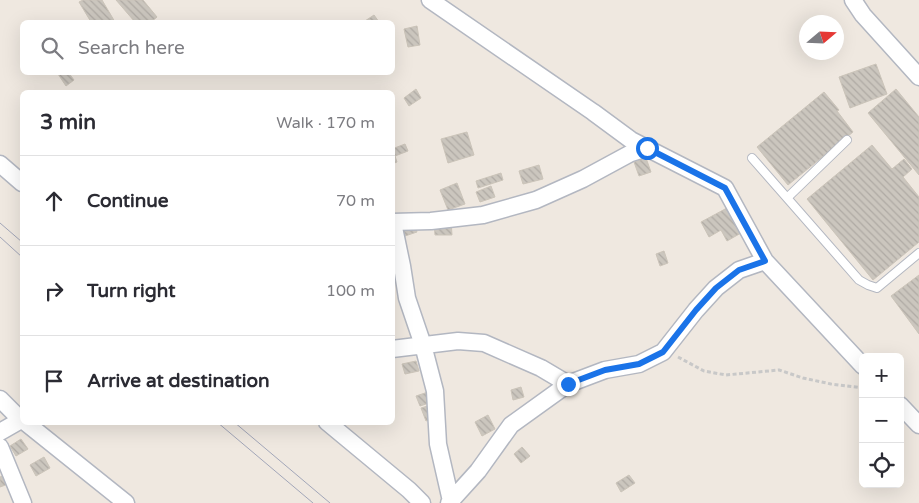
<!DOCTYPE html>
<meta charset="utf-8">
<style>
:root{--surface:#fff;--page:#f7f7f7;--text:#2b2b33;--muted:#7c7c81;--line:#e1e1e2}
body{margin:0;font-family:"Varela Round",sans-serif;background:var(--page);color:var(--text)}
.controls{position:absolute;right:15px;bottom:15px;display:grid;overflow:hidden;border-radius:8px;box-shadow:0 5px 20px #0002}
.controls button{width:45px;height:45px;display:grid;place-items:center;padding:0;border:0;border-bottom:1px solid var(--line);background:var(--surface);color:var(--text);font:25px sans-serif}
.compass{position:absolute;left:799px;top:15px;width:45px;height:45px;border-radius:50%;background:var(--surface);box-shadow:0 5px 20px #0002;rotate:71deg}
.stop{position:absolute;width:15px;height:15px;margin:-11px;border:4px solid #1a73e8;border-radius:50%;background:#fff}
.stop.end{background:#1a73e8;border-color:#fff;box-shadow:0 1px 5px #0008}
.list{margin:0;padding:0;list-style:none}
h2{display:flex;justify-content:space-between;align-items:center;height:65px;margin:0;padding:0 20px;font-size:21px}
h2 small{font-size:16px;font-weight:400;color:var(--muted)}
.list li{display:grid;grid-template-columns:32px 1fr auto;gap:15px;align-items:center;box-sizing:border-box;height:90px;padding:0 20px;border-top:1px solid var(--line)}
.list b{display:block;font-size:19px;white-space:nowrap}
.list em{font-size:16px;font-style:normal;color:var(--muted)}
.icon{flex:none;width:28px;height:28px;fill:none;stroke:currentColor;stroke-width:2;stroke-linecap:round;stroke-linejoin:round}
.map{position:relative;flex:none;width:919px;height:503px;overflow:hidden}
.search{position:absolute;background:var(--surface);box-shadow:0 5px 20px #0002;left:20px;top:20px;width:375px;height:55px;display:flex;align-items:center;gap:12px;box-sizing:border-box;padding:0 18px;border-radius:8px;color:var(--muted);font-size:19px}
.panel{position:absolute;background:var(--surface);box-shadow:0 5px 20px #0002;left:20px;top:90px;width:375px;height:335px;border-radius:8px}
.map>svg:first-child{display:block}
.building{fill:url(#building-back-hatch);stroke:#cbc4b9}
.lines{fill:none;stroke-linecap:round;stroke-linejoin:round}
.service-casing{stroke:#b3b7c1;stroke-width:10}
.minor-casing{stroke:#b3b7c1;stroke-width:19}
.path{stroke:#c8c8c8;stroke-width:3;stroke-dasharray:4 2.5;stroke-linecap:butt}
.service{stroke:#fff;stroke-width:8}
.minor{stroke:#fff;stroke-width:16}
.tram{stroke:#a2a6b8;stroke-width:1}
.route{stroke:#1a73e8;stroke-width:6}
</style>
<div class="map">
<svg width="919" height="503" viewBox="0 0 919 503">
<defs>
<pattern id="building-back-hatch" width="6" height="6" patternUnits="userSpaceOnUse" patternTransform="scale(1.25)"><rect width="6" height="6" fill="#cbc6be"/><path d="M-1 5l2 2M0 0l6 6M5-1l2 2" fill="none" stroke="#afaaa4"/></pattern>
</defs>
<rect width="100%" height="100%" fill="#efe8e0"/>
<path class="building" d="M83,0H102L115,22H91L79,2Z
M116,0H143L157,17L151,22H135Z
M374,15L379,22H366L365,21Z
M417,26L420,45L408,47L404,29Z
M876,64L887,94L850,108L839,77Z
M60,72H68L74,80L66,86L58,74Z
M416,89L421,98L409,106L404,98Z
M896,89L919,117V175L868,113Z
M824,92L839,110L837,111L853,132L788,185L757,147Z
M467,132L474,155L448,163L441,139Z
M405,144L408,151L395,156L397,162L392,164V149Z
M872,145L892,169L904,159L912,169L903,177L919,197V242L873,280L807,199Z
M646,158L651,172L639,176L634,162Z
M539,165L543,179L523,184L519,171Z
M501,173L503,180L478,188L476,181Z
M457,183L465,204L448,210L440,190Z
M491,186L495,197L480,202L476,192Z
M727,208L741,233L727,241L721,230L709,237L701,222Z
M451,221L452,235H435L434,222Z
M414,223L417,232L405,236L402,227Z
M664,251L668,263L660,266L656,254Z
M919,275V334L891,296Z
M416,361L419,371L405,374L402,364Z
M521,387L524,397L513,400L511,390Z
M428,392L432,402L420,406L416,396Z
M431,405L435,418L426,421L421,408Z
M488,415L495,429L482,436L475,422Z
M21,439L28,449L16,456L10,446Z
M522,447L530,456L521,463L514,454Z
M44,457L50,468L36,476L30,465Z
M8,474L11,483L0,487V477Z
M629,475L635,483L621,492L616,483Z"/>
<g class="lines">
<g class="service-casing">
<path id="service" d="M752,158L859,280L868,285L877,288L919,253
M787,198L847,140"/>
</g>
<g class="minor-casing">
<path id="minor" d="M430,0L593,112L631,140L725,188L765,261L863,366
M853,0L863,15L919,77
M0,164L22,183
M392,222L431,221L483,215L536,200L583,179L631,153L647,148
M393,223L402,266L407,298L423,345L435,391L438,444L451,501
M392,349L458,341L484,343L541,368L568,384L511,425L478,471L449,503
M568,384L605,370L639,364L663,352L696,310L716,288L739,270L765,261
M0,399L22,421
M900,405L919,425
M25,422L126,503
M327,422L409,490L422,503
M0,432L21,420
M0,447L23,503"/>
</g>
<path class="path" d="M678,357L704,371L726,375L779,370L803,378L831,384L863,388"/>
<use href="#service" class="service"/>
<use href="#minor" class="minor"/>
<path class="tram" d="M0,223L22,242
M0,237L22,257
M217,422L313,503
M234,422L330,503"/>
</g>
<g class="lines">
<path class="route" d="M568,384L605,370L639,364L663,352L696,310L716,288L739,270L765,261L725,188L647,148"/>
</g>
</svg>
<div class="controls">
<button>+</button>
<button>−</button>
<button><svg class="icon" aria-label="locate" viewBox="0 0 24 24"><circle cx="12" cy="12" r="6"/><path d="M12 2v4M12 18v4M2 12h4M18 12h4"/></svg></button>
</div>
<svg class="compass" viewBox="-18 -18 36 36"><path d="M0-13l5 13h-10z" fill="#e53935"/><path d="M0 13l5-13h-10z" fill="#7c7c81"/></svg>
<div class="stop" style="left:647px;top:148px"></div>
<div class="stop end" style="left:568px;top:384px"></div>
<div class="search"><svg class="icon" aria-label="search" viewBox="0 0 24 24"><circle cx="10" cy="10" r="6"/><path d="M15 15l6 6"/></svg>Search here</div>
<section class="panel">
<h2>3 min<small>Walk · 170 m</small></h2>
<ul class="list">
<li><svg class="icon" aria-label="ahead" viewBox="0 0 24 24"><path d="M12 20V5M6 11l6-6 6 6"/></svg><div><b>Continue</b></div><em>70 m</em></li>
<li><svg class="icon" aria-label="right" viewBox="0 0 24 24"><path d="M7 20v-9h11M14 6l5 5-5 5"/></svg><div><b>Turn right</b></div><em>100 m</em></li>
<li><svg class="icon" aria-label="arrive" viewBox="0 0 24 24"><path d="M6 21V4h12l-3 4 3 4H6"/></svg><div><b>Arrive at destination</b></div></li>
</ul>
</section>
</div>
